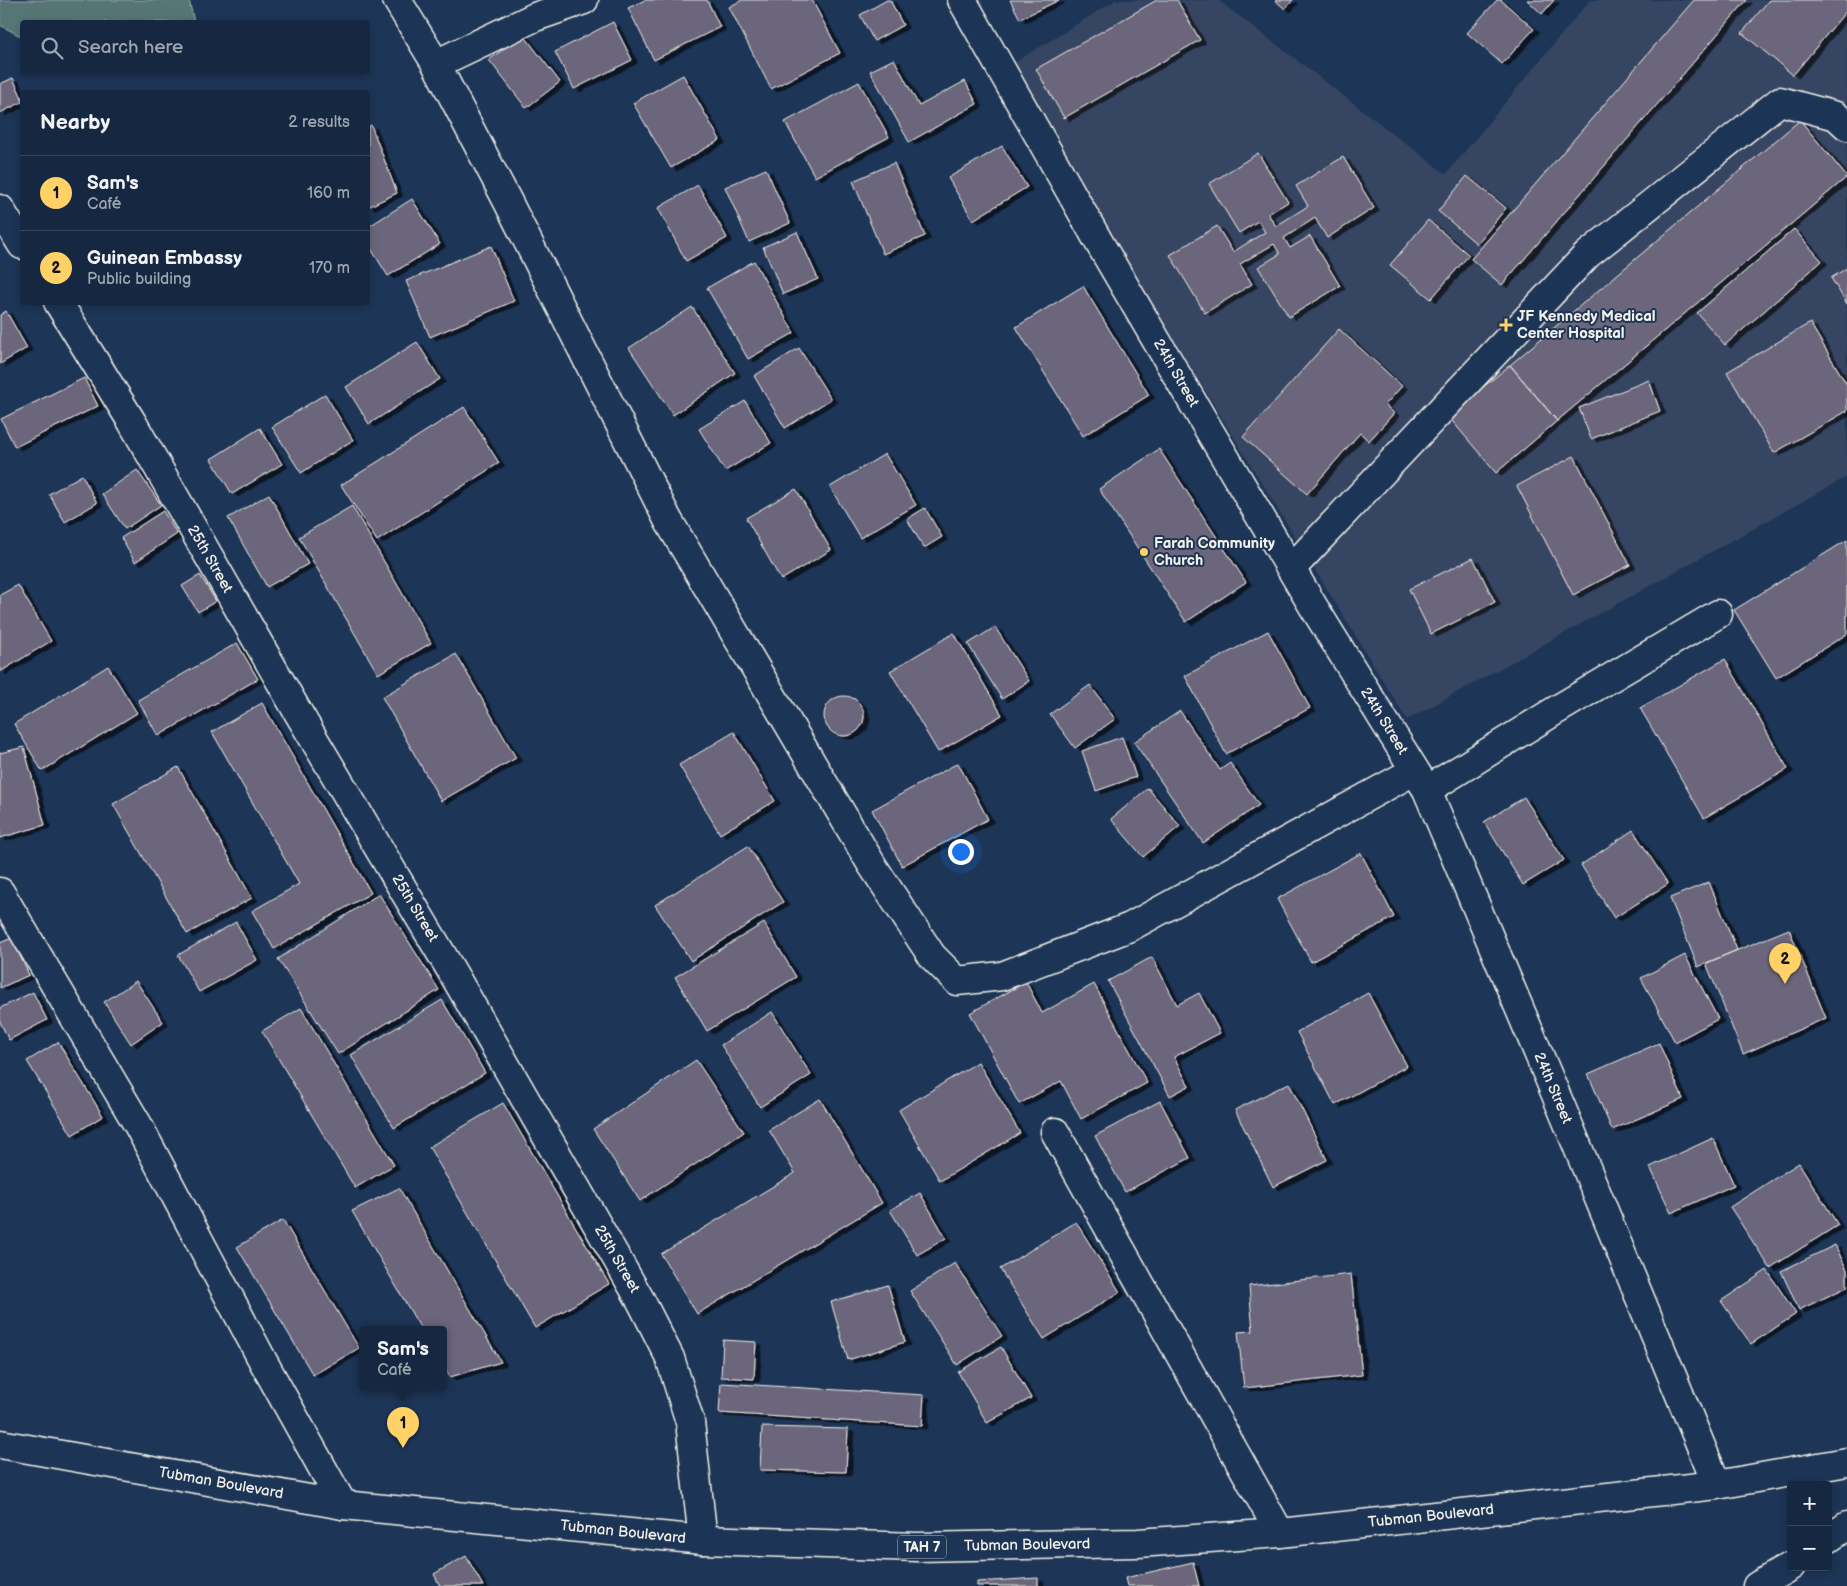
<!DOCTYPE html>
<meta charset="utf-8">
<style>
:root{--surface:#162841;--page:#1f3048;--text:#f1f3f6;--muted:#9ea6b1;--line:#35445a;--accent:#ffd166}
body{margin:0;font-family:"Balsamiq Sans",sans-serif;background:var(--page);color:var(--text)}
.controls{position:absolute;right:15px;bottom:15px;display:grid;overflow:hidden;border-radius:5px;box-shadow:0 2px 8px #0003}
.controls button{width:45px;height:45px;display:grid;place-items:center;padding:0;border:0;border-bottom:1px solid var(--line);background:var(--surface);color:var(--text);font:25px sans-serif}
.you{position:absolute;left:960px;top:851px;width:18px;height:18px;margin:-12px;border:4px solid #fff;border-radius:50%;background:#1a73e8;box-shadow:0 0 0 8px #1a73e833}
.badge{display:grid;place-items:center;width:32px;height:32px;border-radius:50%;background:var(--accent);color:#111;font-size:16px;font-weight:700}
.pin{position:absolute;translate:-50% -41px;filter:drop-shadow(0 1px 2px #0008)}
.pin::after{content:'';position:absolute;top:26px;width:18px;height:15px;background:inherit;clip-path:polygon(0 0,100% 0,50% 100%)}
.popup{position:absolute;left:359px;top:1326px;width:88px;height:65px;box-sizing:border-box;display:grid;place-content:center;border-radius:5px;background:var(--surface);filter:drop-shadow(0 1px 4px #0005);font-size:16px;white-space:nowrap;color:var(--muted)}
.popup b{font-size:19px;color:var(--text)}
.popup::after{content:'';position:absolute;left:50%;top:100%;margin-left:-10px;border:10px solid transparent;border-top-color:var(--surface)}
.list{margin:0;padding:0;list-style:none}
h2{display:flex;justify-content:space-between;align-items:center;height:65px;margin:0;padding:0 20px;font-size:21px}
h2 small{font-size:16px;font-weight:400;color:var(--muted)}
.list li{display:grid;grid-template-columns:32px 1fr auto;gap:15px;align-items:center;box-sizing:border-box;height:75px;padding:0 20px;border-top:1px solid var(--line)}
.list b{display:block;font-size:19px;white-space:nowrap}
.list p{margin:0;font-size:16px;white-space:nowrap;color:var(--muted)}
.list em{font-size:16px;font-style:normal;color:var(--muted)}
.icon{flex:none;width:28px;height:28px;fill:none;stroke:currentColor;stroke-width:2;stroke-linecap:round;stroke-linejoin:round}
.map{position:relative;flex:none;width:1847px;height:1586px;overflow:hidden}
.search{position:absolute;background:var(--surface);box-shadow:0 2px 8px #0003;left:20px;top:20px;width:350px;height:55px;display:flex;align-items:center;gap:12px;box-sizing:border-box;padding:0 18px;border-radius:5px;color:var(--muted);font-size:19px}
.panel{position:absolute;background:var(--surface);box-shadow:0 2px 8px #0003;left:20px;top:90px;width:350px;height:215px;border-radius:5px}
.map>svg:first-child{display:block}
.built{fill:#354462}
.green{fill:#567574;stroke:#a5b3ae}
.building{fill:#6c667b;stroke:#f4f1e8;filter:url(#shadow)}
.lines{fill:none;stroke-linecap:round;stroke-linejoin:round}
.minor-casing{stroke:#f4f1e8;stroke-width:31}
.tertiary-casing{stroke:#f4f1e8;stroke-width:31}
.trunk-casing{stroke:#f4f1e8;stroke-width:31}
.minor{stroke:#1d3557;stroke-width:28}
.tertiary{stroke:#1d3557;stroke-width:28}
.trunk{stroke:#1d3557;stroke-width:28}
.poi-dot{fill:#ffd166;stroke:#1d3557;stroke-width:2}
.labels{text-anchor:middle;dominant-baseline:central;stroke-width:4;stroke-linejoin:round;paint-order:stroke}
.shield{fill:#1d3557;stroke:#b4b9bc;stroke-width:1}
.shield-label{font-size:14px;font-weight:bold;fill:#f4f1e8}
.poi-label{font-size:15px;font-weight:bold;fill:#f4f1e8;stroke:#1d3557;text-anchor:start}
.street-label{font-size:15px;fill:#f4f1e8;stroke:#1d3557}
</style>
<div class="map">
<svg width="1847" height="1586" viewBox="0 0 1847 1586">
<defs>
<filter id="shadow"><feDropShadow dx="5.5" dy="3" stdDeviation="0" flood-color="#0009"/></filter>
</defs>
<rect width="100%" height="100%" fill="#1d3557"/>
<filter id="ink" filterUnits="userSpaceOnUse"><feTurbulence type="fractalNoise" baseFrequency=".02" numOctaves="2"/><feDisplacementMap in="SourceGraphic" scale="10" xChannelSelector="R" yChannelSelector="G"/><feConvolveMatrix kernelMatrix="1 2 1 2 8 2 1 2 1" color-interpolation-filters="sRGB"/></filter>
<g filter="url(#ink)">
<path class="built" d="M1116,0H1218L1446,174L1590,0H1847V477L1407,720L1007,67Z"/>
<path class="green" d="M0,0H189L194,22H22V37L0,25Z"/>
<path class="building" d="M645,0H707L720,27L654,60L628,8Z
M742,0H812L840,53L771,89L729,7Z
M887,0H890L903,25L874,41L860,15Z
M1010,0H1059L1020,19Z
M1157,0H1177L1200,40L1064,118L1036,69Z
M1275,0H1293L1285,9Z
M1497,0H1501L1534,29L1502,64L1467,33Z
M1527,0H1554L1542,14Z
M1694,0H1747L1502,285L1471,259Z
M1769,0H1847V10L1793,75L1742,33Z
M613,22L632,60L574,89L555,52Z
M523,34L560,82L526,108L489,60Z
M894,59L919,106L965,81L977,104L909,142L870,71Z
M683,75L720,140L671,168L633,103Z
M13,78L22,98V102L0,113V84Z
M859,82L889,137L815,177L785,122Z
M1800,120L1847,177L1557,421L1510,365Z
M371,125L397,193L368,207V127Z
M1002,146L1027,187L973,220L948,178Z
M1258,153L1288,202L1268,214L1276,226L1308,206L1296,186L1343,157L1374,208L1327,238L1315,218L1284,238L1290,248L1310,236L1340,286L1289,317L1258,267L1280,254L1274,244L1240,264L1252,284L1205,313L1170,255L1217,226L1233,252L1265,232L1258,221L1239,233L1209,184Z
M894,163L925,236L883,254L853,181Z
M766,169L790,223L749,242L725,187Z
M1467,176L1506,208L1477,244L1438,211Z
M698,185L727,238L686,261L658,208Z
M412,199L440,244L388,276L368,244V227Z
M1428,220L1469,255L1431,299L1390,265Z
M1794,229L1822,261L1725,345L1697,313Z
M797,232L818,279L783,294L763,247Z
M491,246L514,301L430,337L406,281Z
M754,261L794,333L748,359L707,288Z
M1847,268V304L1831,278Z
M1083,286L1149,395L1083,436L1016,327Z
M692,307L735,373L673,415L629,348Z
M6,311L27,348L0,364V315Z
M1810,323L1847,385V411L1774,453L1727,372Z
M1339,329L1402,386L1385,405L1394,413L1369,441L1360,433L1307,494L1243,437Z
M417,342L440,379L369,424L346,387Z
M799,348L831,399L785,428L754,376Z
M1510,365L1557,421L1496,473L1448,416Z
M84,378L98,406L15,447L1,419Z
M1649,380L1660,411L1591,439L1579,408Z
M325,394L353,440L301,473L272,427Z
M745,401L771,443L725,471L699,429Z
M464,407L499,463L377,541L341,485Z
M260,428L282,464L232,494L211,459Z
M1159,449L1246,582L1186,622L1099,489Z
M885,454L916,505L860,538L830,487Z
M1574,456L1630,565L1573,595L1517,486Z
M137,470L161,505L125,529L102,494Z
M82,475L97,503L65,522L49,494Z
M796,489L831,550L781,580L746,518Z
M269,494L308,564L267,587L228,518Z
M352,506L431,643L378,674L299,537Z
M925,508L942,537L924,548L907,519Z
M163,511L177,534L135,562L121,538Z
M1847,540V634L1776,678L1734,610Z
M1473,558L1495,602L1431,634L1409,589Z
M200,575L216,601L198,612L182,586Z
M18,585L51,641L0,672V595Z
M995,627L1029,681L1002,699L968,644Z
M1268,631L1310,708L1226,754L1185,676Z
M954,633L1002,715L938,752L890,671Z
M237,643L258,679L158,736L138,700Z
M456,654L516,758L441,801L382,697Z
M1725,659L1788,769L1704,818L1640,708Z
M108,666L137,713L42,771L14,724Z
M1090,685L1115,719L1075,748L1050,714Z
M824 716a20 20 0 1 1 40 0a20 20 0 1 1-40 0Z
M262,703L371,893L274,949L252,911L299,884L212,732Z
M1180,711L1220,770L1230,763L1259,805L1203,843L1134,742Z
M734,732L775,801L720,834L679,765Z
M1122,737L1136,777L1096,791L1082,751Z
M24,747L45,825L0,838V753Z
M958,763L988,819L902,866L872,810Z
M178,767L252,898L187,934L113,804Z
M1148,788L1180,826L1143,857L1111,819Z
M1524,797L1564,860L1523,885L1484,822Z
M1633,830L1668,884L1614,918L1581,865Z
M748,846L783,902L691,961L655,905Z
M1361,853L1394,917L1311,962L1277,899Z
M1709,882L1737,950L1698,967L1670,898Z
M379,894L439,990L338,1054L278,959Z
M236,922L257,960L199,992L178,955Z
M764,923L796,977L707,1031L675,977Z
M1789,929L1826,1018L1743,1054L1706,963Z
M12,938L29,975L0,988V943Z
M1685,955L1718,1019L1675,1042L1641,978Z
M1152,957L1177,1005L1199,993L1220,1033L1174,1057L1189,1086L1170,1096L1108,981Z
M136,981L163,1022L131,1044L104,1002Z
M1026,982L1042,1013L1094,984L1147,1083L1081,1119L1061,1081L1019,1104L970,1013Z
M33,992L47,1020L9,1040L0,1022V1008Z
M1368,993L1407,1066L1335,1105L1297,1032Z
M442,1000L485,1073L394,1128L351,1055Z
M301,1008L394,1165L355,1188L262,1031Z
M772,1012L811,1075L760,1107L721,1045Z
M58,1042L103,1116L72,1135L27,1061Z
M1659,1043L1683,1099L1612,1130L1588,1074Z
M696,1060L744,1132L640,1201L593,1129Z
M978,1062L1020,1133L940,1181L899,1110Z
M1289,1083L1327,1160L1273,1187L1235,1110Z
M820,1099L882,1203L697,1314L661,1254L795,1173L769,1130Z
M1160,1101L1190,1158L1125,1192L1095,1136Z
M503,1103L609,1284L535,1328L429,1147Z
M1713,1138L1734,1185L1671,1213L1650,1167Z
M1799,1163L1838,1225L1770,1268L1730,1207Z
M399,1188L501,1362L450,1377L443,1366V1329H421L352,1211Z
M920,1193L946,1238L917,1255L890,1210Z
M283,1220L359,1348L313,1375L237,1247Z
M1076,1222L1120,1292L1044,1339L1000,1269Z
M1835,1245L1847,1270V1287L1799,1310L1781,1271Z
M955,1263L1002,1336L957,1365L910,1291Z
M1767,1270L1796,1314L1751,1344L1721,1301Z
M1351,1274L1362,1375L1244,1388L1238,1332L1253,1331L1249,1286Z
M888,1285L905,1342L848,1360L831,1302Z
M723,1340L756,1342L754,1379L721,1377Z
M1001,1347L1031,1398L987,1423L958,1372Z
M721,1383L924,1395L922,1426L719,1413Z
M762,1427L848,1429L846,1472L760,1470Z
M466,1556L483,1586H440L434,1574Z
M1193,1562L1199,1586H1127L1125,1578Z
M1038,1578V1586H977V1582Z"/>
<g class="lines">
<g class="minor-casing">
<path id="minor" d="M397,0L436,64L508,202L668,520L872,865L932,956L957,981L1002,976L1130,927L1414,771
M962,0L1100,244L1203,420L1313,606L1427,790L1562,1109L1717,1485
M436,64L535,17L584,0
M0,209L22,245
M58,302L132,422L299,714L454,975L641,1301L670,1358L690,1422L703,1540
M1291,569L1587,255L1780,101L1836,116L1847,126
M1427,790L1553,712L1718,614
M0,892L138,1125L264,1363L343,1505
M1055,1132L1280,1533"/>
</g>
<g class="tertiary-casing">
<path id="tertiary" d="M1828,1539L1847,1526
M1757,1586L1791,1566"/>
</g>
<g class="trunk-casing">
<path id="trunk" d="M0,1444L343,1505L703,1540L917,1547L1138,1543L1280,1533L1717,1485L1847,1462"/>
</g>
<use href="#minor" class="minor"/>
<use href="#tertiary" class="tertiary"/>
<use href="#trunk" class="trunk"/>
</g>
</g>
<g class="poi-dot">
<path d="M1503.5 317.5h5v5h5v5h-5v5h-5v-5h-5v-5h5z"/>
<circle cx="1144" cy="552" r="5"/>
</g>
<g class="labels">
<rect class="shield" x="898" y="1535.5" width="48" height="23" rx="4"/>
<g class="shield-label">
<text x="922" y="1547">TAH 7</text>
</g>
<g class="poi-label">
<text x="1517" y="316">JF Kennedy Medical<tspan x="1517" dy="17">Center Hospital</tspan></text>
<text x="1154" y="543">Farah Community<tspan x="1154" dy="17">Church</tspan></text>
</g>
<g class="street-label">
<text transform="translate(1176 373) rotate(60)">24th Street</text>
<text transform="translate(210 559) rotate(60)">25th Street</text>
<text transform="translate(1384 721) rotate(58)">24th Street</text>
<text transform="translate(415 908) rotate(59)">25th Street</text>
<text transform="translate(1553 1088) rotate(67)">24th Street</text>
<text transform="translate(617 1259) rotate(60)">25th Street</text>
<text transform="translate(221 1483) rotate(10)">Tubman Boulevard</text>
<text transform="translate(1431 1516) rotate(-6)">Tubman Boulevard</text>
<text transform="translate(623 1532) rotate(6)">Tubman Boulevard</text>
<text transform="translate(1027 1545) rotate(-1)">Tubman Boulevard</text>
</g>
</g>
</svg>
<div class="controls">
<button>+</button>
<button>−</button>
</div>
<div class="you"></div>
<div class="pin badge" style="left:403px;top:1448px">1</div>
<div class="popup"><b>Sam's</b>Café</div>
<div class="pin badge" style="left:1785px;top:984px">2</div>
<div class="search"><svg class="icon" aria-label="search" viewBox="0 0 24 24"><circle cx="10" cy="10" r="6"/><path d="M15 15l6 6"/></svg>Search here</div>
<section class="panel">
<h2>Nearby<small>2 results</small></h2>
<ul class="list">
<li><span class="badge">1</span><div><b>Sam's</b><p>Café</p></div><em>160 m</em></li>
<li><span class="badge">2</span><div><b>Guinean Embassy</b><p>Public building</p></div><em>170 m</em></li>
</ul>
</section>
</div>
